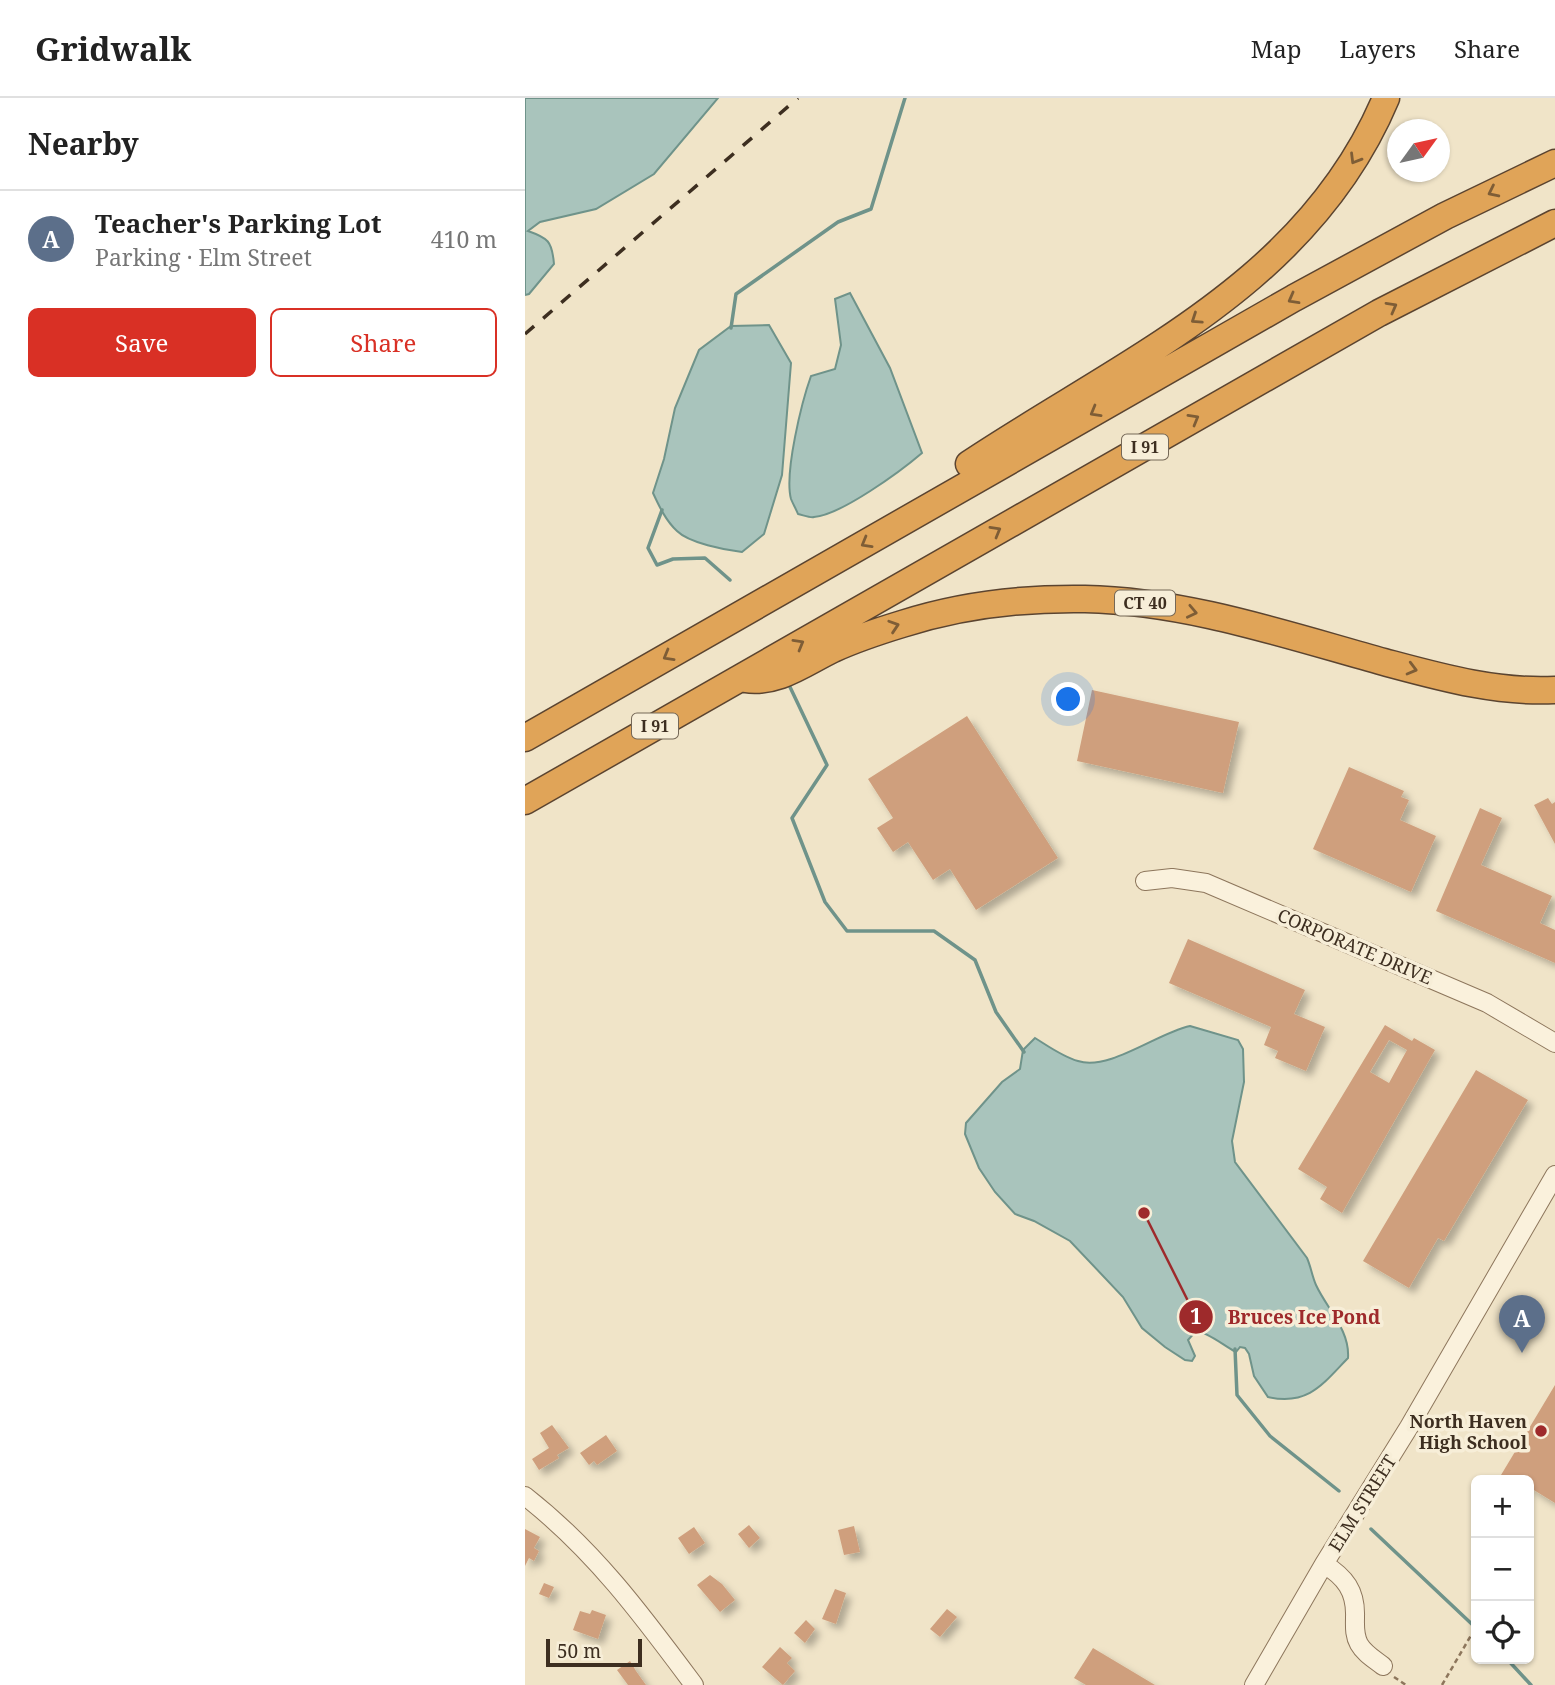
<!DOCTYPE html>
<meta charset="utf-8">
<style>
:root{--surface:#fff;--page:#f6f6f6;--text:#222;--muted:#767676;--line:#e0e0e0;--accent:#d93025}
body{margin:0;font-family:"Noto Serif",serif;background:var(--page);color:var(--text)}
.controls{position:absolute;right:21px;bottom:21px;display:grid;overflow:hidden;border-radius:10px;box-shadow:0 2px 5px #0004}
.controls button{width:63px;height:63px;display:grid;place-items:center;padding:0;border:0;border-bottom:2px solid var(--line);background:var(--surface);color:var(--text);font:35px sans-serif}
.compass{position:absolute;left:862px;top:21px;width:63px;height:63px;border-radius:50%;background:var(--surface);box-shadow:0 2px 5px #0004;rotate:57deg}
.scale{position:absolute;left:21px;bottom:18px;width:96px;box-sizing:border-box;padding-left:7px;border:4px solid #3d2e20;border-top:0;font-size:19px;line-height:24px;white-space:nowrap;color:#3d2e20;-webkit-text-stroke:5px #f7eed8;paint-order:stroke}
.you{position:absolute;left:544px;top:602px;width:24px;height:24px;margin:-18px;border:5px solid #fff;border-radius:50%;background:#1a73e8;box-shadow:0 0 0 10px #1a73e833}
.badge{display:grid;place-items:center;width:46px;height:46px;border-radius:50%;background:var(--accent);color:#fff;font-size:23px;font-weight:700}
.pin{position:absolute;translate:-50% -58px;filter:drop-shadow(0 2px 4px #0008)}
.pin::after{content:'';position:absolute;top:37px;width:24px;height:21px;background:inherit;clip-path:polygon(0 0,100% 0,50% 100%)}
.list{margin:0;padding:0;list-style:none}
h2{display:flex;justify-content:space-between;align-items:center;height:91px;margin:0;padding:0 28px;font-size:30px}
h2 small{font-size:23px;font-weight:400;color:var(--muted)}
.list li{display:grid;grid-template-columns:46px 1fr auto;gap:21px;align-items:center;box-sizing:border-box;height:98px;padding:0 28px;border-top:2px solid var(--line)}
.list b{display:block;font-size:26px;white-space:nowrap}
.list p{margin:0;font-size:23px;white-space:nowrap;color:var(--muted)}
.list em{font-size:23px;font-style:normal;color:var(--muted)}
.actions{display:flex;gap:14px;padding:21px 28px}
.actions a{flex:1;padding:16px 0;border:2px solid var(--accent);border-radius:10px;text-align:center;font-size:24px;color:var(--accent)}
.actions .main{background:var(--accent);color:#fff}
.icon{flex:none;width:38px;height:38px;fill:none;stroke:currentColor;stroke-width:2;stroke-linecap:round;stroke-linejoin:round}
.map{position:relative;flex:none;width:1030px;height:1587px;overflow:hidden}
header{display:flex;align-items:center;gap:42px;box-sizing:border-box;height:98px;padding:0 35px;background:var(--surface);border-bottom:2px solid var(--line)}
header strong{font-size:33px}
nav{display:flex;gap:38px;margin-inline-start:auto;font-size:24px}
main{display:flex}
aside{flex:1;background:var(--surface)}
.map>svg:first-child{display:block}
.water{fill:#a9c4bc;stroke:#6f938a;stroke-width:2}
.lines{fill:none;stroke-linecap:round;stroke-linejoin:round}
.stream{stroke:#6f938a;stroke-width:3.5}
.building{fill:#cf9f7d;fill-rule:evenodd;filter:url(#shadow)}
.minor-casing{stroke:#8d765c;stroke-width:20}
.highway-casing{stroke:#5b4430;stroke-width:29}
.path{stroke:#8d765c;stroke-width:2.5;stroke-dasharray:5 3.5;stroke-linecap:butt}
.minor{stroke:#faf1dc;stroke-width:18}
.highway{stroke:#e0a458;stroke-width:26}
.rail{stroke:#3d2e20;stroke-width:3.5;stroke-dasharray:12 12;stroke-linecap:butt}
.oneway{stroke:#7e5d36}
.poi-dot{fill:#9e2a2b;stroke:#f7eed8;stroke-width:2.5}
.labels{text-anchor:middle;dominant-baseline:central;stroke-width:7;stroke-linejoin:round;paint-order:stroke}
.shield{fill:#f7eed8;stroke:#756857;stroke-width:2}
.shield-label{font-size:16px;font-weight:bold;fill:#3d2e20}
.street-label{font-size:18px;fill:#3d2e20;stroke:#f7eed8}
.poi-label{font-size:18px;font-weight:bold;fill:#3d2e20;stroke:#f7eed8;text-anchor:end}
.leader{fill:none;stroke:#9e2a2b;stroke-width:2.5}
.callout-dot{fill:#9e2a2b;stroke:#f7eed8;stroke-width:2.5}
.mark-label{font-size:21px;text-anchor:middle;font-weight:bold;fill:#fff}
.callout-label{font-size:19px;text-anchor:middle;font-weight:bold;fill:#9e2a2b;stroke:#f7eed8;stroke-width:7;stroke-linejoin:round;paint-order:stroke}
</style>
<header>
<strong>Gridwalk</strong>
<nav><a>Map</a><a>Layers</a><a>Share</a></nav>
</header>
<main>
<aside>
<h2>Nearby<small></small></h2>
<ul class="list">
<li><span class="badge" style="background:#5c6f8a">A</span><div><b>Teacher's Parking Lot</b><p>Parking · Elm Street</p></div><em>410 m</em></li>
</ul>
<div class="actions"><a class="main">Save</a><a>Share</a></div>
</aside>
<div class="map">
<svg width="1030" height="1587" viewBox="0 0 1030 1587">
<defs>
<filter id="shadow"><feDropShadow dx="5.5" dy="5.5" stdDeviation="3.5" flood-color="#0004"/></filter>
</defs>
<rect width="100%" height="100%" fill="#f0e4c8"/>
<path class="water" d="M0,0H193L129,76L71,111L15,124L3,133C23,140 27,143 29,166L4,196L0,197Z
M325,195L365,270L397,355C376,373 316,417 289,419C285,420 278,417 273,416C271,411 268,406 266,401C259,375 277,303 286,278L310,271L316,247L310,201Z
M244,227L266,265L257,377L239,436L217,454C200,452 164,445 152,433C141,423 134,408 128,395L139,361L150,310L174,252L206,228Z
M665,928L713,942L718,951L719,984L707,1043L710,1064L782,1160C786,1169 787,1178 791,1187C802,1211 825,1232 823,1260C798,1286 783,1308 743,1299L729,1278L724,1256L720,1250L715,1249L711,1254C699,1248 683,1234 671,1233L663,1242L670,1258L667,1263L660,1262L640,1249L617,1230L598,1199L545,1143L509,1123L490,1116L470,1094L454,1070L440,1036L441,1025L477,984L495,971L498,952L510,940C523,948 538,959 553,963C585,973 632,935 665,928Z"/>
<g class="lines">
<path class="stream" d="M206,230L211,196L313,124L346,111L380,0
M137,412L123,450L132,467L148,461L180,460L205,482
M265,589L302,667L267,720L300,804L322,833H409L450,862L471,914L499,954
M710,1251L712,1297L745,1338L814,1393
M846,1431L951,1530
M982,1561L1006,1587"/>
</g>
<path class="building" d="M567,592L714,624L698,695L552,663Z
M442,618L533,760L451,812L425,771L408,782L383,744L368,754L352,730L368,720L343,681Z
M824,669L879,693L876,699L884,702L875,722L911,738L886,794L788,751Z
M1023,700L1027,706L1030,704V746L1009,707Z
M955,710L977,720L956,767L1027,798L1015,825L1030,832V865L911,813Z
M663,841L780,892L769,916L800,929L781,973L750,960L753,953L739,947L746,929L644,885Z
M860,927L887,943L889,940L910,952L817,1115L795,1101L802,1089L773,1071ZM864,942L882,952L864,985L845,974Z
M951,972L1003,1002L919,1143L913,1140L884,1190L838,1163Z
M1030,1287V1405L1004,1389V1382H973Z
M27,1327L44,1350L32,1357L34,1360L14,1372L7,1361L24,1350L15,1335Z
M81,1337L92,1353L72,1367L69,1363L64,1367L55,1355Z
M224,1427L235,1440L224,1450L213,1436Z
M329,1428L335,1454L319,1457L313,1432Z
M169,1429L180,1445L164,1456L153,1440Z
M0,1431L15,1439L9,1450L14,1453L9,1463L4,1460L0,1468Z
M185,1477L197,1486L210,1502L195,1514L172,1487Z
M19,1485L29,1489L24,1500L14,1496Z
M310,1491L321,1495L311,1526L297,1521Z
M422,1511L432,1519L415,1539L405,1531Z
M67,1512L81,1517L73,1541L48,1532L55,1513L65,1516Z
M281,1522L290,1531L280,1545L269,1535Z
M255,1549L267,1560L262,1565L270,1573L258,1587L237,1569Z
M568,1550L630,1587H561L549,1580Z
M105,1563L111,1573L121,1587H103L92,1572Z"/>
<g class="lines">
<g class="minor-casing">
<path id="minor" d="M620,783L647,780L681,785L962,905L1030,945
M0,1398C69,1452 117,1517 169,1587
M799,1466C820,1479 831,1493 830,1519C830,1528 829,1537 834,1546C839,1555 849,1561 858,1568
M729,1587L799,1466L884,1329L1030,1077"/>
</g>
<g class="highway-casing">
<path id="highway" d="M444,366C602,261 783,186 861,0
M220,581C253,586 279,565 308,551C330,541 354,533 377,526C436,507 498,500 560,501C662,503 761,537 859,564C915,579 971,595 1030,592
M0,640L769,200L920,118L1030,65
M0,703L854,215L1030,125"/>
</g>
<path class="path" d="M869,1579L881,1587
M917,1587L948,1534L951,1521"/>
<use href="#minor" class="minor"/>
<use href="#highway" class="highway"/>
<path class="rail" d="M0,236L273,0"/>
</g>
<defs><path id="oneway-chevron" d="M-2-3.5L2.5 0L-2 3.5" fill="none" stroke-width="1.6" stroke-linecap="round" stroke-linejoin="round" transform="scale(1.75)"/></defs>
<g class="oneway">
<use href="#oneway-chevron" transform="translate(830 61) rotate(121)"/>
<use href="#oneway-chevron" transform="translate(968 94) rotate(154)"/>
<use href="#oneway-chevron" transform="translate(768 201) rotate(151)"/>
<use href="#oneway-chevron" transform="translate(867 209) rotate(-29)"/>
<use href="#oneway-chevron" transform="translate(671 221) rotate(146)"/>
<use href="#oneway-chevron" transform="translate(570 314) rotate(150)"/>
<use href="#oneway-chevron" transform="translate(669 321) rotate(-30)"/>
<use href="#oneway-chevron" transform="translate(471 433) rotate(-30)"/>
<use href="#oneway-chevron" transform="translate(341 445) rotate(150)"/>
<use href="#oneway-chevron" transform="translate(667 514) rotate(12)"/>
<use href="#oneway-chevron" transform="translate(369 528) rotate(-18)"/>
<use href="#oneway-chevron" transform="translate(274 546) rotate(-30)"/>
<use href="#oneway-chevron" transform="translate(143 558) rotate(150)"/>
<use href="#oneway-chevron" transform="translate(887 571) rotate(15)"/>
</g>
<circle class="poi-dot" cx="1016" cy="1333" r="7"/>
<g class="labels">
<g class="shield">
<rect x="597" y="336.5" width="46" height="25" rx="5"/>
<rect x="590" y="492.5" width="60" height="25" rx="5"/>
<rect x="107" y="615.5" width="46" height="25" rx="5"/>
</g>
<g class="shield-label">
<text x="620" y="349">I 91</text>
<text x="620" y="505">CT 40</text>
<text x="130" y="628">I 91</text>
</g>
<g class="street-label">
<text transform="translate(830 848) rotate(23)">CORPORATE DRIVE</text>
<text transform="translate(837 1405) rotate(-58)">ELM STREET</text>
</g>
<g class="poi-label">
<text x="1002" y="1323">North Haven<tspan x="1002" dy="21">High School</tspan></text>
</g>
</g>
<path class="leader" d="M619 1115L671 1219"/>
<g class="callout-dot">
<circle cx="619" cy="1115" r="7"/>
<circle cx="671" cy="1219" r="18"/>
</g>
<g class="mark-label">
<text x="671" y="1226">1</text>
</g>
<g class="callout-label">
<text x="779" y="1226">Bruces Ice Pond</text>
</g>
</svg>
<div class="controls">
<button>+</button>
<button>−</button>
<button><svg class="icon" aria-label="locate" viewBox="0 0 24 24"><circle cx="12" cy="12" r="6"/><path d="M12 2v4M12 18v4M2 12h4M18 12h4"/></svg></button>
</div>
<svg class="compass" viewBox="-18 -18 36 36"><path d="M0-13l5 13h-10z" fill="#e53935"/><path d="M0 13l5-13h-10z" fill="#767676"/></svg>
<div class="scale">50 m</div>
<div class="you"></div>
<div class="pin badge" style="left:997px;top:1255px;background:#5c6f8a">A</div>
</div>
</main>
